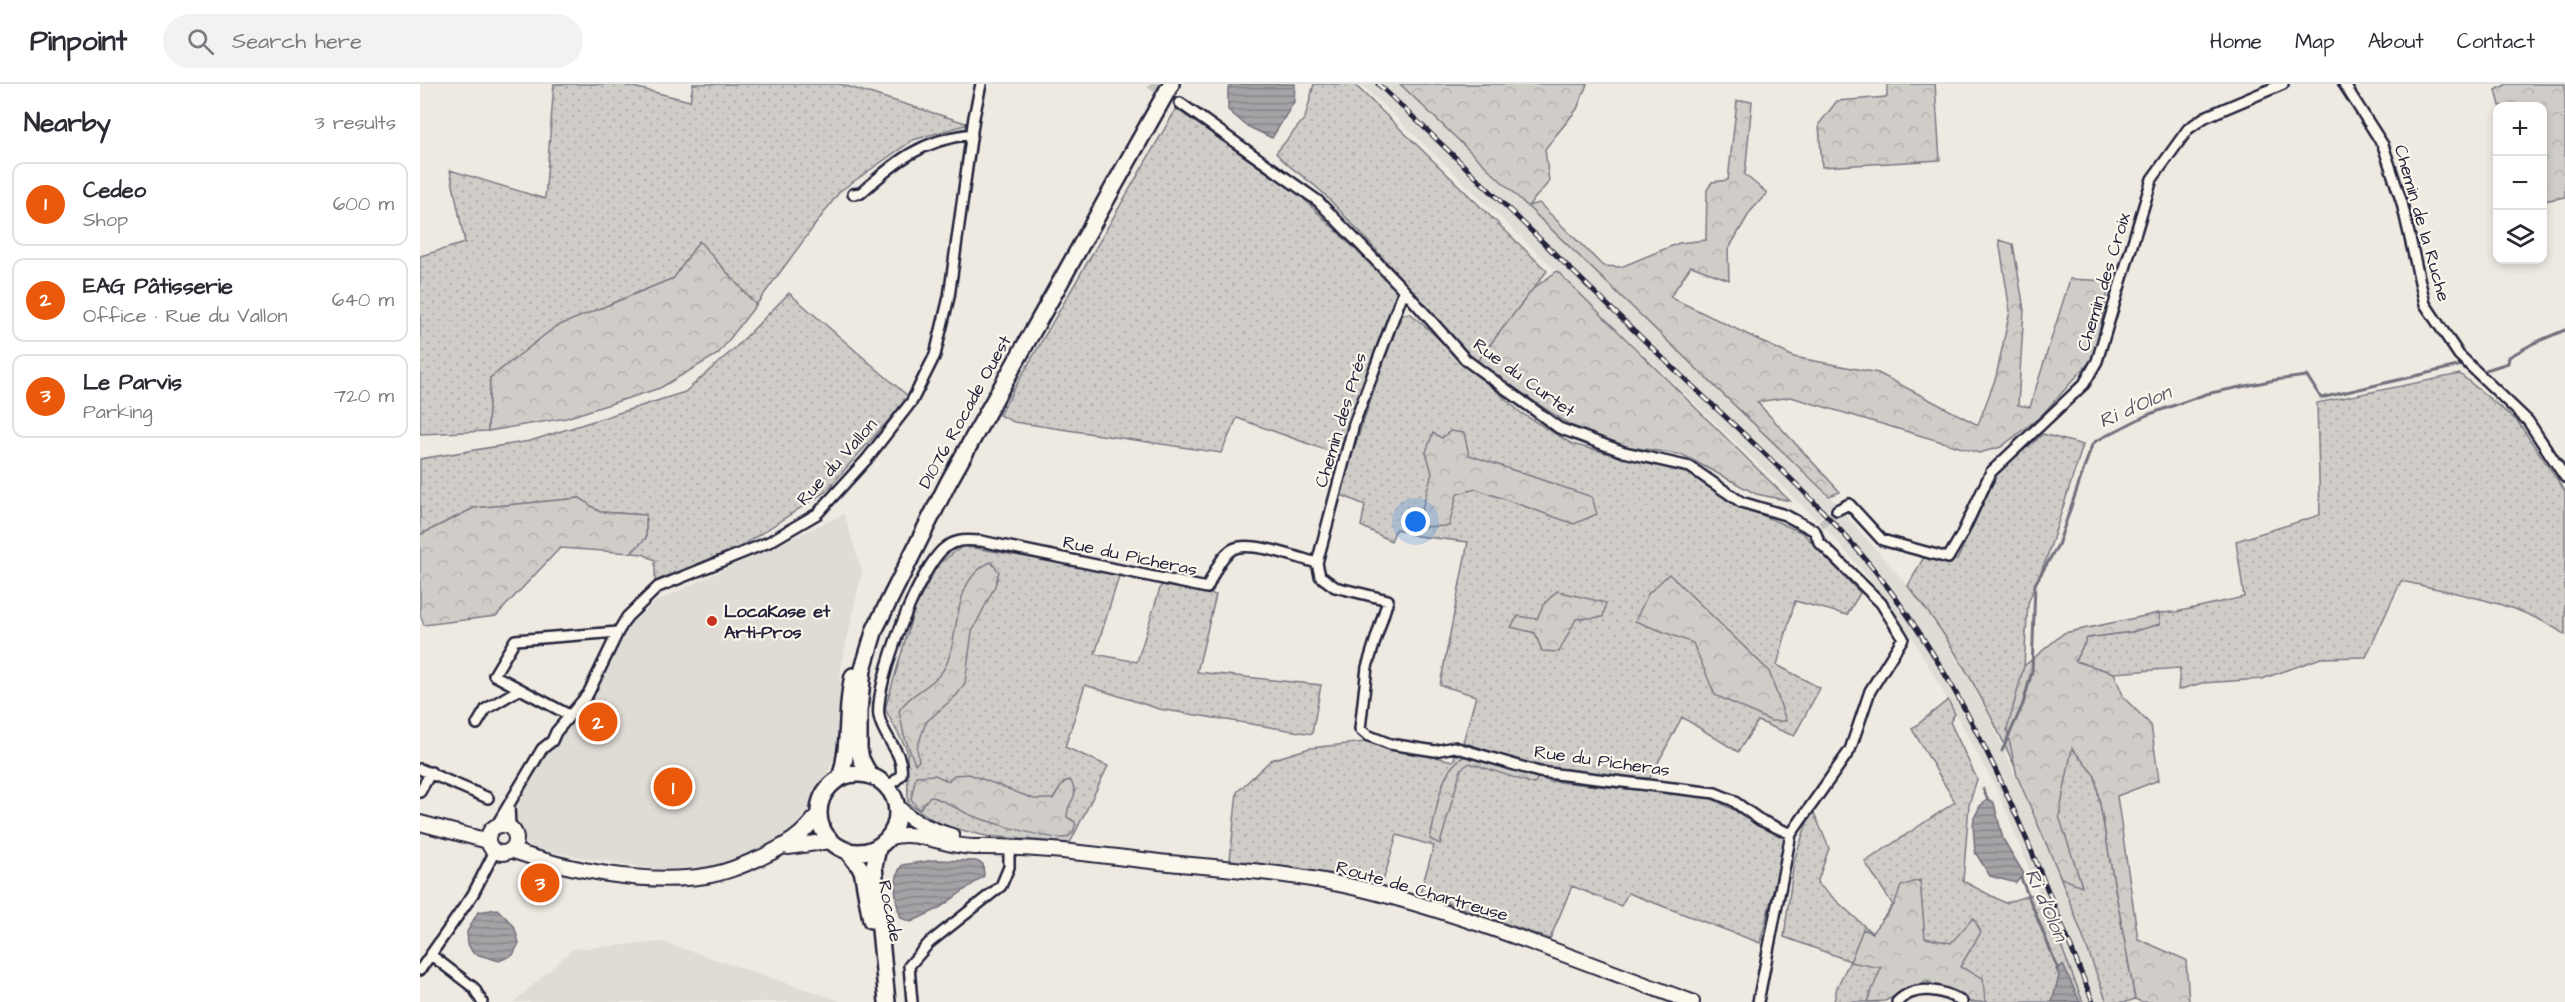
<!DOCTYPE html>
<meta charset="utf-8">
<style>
:root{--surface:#fff;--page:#f2f2f3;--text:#2b2b33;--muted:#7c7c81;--line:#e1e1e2;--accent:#ea580c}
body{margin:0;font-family:"Architects Daughter",sans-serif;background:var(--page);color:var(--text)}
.controls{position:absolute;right:18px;top:18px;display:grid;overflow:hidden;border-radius:12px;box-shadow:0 3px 9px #0003}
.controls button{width:54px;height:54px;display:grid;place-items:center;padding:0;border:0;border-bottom:2px solid var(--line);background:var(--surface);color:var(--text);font:30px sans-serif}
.you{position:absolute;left:996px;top:438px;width:21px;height:21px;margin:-15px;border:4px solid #fff;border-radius:50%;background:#1a73e8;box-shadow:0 0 0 9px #1a73e833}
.badge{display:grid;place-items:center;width:39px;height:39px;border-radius:50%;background:var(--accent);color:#fff;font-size:20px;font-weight:700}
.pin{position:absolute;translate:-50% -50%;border:3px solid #fff;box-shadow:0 2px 6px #0006}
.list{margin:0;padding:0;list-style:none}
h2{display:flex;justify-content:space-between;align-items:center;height:78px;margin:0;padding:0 24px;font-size:26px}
h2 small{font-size:20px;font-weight:400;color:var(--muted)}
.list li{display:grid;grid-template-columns:39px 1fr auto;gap:18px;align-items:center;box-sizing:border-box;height:84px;margin:0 12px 12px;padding:0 12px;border:2px solid var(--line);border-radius:12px}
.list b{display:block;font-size:22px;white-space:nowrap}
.list p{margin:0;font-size:20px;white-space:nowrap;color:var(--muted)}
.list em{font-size:20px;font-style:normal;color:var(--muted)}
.icon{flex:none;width:33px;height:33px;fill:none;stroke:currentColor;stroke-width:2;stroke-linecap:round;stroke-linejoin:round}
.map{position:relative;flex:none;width:2145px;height:918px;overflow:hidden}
header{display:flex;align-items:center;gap:36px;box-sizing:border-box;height:84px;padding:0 30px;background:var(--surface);border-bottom:2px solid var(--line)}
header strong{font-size:28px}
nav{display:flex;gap:33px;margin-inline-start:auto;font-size:21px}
.search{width:420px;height:54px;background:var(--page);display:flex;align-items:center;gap:15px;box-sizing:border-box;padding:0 21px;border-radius:33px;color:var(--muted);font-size:22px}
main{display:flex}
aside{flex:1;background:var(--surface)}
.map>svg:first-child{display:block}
.built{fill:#dfdbd5}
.grass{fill:url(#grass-dots);stroke:#797882;stroke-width:1.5}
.forest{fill:url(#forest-crowns);stroke:#797882;stroke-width:1.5}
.water{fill:url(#water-rules);stroke:#716f7c;stroke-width:1.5}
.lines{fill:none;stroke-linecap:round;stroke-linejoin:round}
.stream{stroke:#716f7c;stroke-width:3}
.street-tunnel{stroke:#c5c2c1;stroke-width:9;stroke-dasharray:9 4.5;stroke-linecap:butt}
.street-casing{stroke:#22223b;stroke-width:14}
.secondary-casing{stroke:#22223b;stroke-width:18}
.primary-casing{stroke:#22223b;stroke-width:20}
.street{stroke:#fbf7ec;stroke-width:9}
.secondary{stroke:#fbf7ec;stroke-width:14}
.primary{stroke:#fbf7ec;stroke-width:15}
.rail-casing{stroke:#22223b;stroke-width:5}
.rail{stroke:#fbf7ec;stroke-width:3;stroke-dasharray:9;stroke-linecap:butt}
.poi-dot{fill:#c8321e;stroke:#fbf7ec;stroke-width:2}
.labels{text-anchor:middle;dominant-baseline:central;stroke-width:4.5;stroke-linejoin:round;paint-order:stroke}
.street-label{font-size:18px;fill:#22223b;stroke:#fbf7ec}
.poi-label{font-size:18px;font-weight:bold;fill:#22223b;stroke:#fbf7ec;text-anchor:start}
.water-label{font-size:20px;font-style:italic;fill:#575666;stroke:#fbf7ec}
</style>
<header>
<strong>Pinpoint</strong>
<div class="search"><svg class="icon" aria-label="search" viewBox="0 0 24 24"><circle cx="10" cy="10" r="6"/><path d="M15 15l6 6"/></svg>Search here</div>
<nav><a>Home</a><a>Map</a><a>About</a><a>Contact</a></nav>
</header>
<main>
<aside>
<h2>Nearby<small>3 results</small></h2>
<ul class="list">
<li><span class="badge">1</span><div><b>Cedeo</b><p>Shop</p></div><em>600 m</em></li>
<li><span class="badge">2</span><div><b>EAG Pâtisserie</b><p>Office · Rue du Vallon</p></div><em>640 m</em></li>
<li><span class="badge">3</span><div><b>Le Parvis</b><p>Parking</p></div><em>720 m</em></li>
</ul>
</aside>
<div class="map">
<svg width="2145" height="918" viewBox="0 0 2145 918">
<defs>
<pattern id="grass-dots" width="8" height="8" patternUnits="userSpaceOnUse" patternTransform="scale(1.5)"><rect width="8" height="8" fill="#d0cdc9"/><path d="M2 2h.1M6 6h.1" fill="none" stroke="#b2b0ae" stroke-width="1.8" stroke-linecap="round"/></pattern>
<pattern id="forest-crowns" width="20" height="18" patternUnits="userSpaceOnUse" patternTransform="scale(1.5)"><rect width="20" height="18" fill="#d0cdc9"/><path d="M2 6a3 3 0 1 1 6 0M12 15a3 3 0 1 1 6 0" fill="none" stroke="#b2b0ae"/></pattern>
<pattern id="water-rules" width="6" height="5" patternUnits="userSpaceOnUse" patternTransform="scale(1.5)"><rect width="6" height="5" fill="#a6a3a7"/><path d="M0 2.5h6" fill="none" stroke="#878489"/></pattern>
</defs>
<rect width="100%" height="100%" fill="#eeeae2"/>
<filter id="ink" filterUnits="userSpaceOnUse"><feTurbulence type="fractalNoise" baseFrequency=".0167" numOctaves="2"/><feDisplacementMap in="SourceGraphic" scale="12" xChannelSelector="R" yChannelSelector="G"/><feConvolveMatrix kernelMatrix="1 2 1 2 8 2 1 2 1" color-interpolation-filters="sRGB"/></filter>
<g filter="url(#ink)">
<path class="built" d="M941,0H980L1343,346L1415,418L1397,436Z
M1422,427L1488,502L1526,554L1566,626L1641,794L1687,918H1663L1577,705L1528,616L1493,555L1449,494L1405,444Z
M424,430L442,487L421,583L416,670L386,736L368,751L317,777L293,782L240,786L112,765L96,744L95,723L124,670L171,617L208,543L235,518Z
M243,858L424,918H94L153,865Z"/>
<path class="grass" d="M134,0H201L270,17L273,0H420L549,40L493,56L420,107L336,221L279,158L254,194L190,220L70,294L68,347L0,350V172L45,159L30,86L125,115Z
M894,0H934L1127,187L1056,279C1006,223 957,165 905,111C890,95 870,86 856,69L885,34Z
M756,25L878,109L977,206L922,372L817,334L801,369L594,338L579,331Z
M369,209L489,313L405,408L320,463L235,497V476L223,470L211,469L226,454V431L180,428L160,414L54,424L0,451V375L110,357L265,308L315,264Z
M990,229L1101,329L1152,360L1269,390L1314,419L1383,449L1440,509L1427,531L1375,517L1357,581L1400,604L1374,652L1338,637L1318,668L1262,633L1230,694L1139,691L1043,658L1056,612L1020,601L1048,458L997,452L976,445L971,457L941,442L945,421L919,410L979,231Z
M2040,290L2098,338L2145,407V551C2102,519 2034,509 1981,497L1946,573L1901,574L1842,595L1782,599L1758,606L1760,584L1694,589L1655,577L1667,554L1711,548L1740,540L1739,529L1756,528L1824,513L1816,457L1900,431L1897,319Z
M1623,350L1663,361L1627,473L1608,519L1604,582L1675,692L1715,915L1707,918H1687C1642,797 1596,662 1526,554C1515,536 1501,519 1488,502L1504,473L1537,476L1578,388Z
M543,462L700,489L675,570L717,578L742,498L796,511L777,588L901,601L892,650L739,625L665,601L645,663L688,682L650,759L566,752L521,741L488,719L487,666L465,625L494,526L518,480Z
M1528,616L1535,630L1530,638L1557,695L1549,721L1543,797L1585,819L1620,808L1663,918H1549L1506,897L1459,918H1414L1417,903L1430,877L1364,853L1374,777L1392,724L1409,764L1397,799L1452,849L1473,821L1445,778L1535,718L1492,645Z
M946,658L1033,677L1037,667L1128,697L1289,713L1367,754L1340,859L1208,809L1201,822L1152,802L1130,855L1000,809L1014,762L977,751L963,797L810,776L817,708L851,676L890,664Z"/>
<path class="forest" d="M980,0H1167L1157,25L1125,65L1129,98L1108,122L1119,119L1183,182L1201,183L1259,159L1286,156L1287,106L1292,98L1308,96L1317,17H1332L1325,91L1347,109L1330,128L1308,166L1309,196L1271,182L1250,213L1374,273L1458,289L1558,341L1576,293L1590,227L1579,156L1593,160L1604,225L1598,321L1610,323L1650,195L1690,197L1674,273L1621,332L1581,363L1559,369L1371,313L1337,318L1420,408L1409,412Z
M1467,0H1515L1520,76L1402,83L1399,40L1417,17L1467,13Z
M2087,0H2145V113L2123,117L2122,22H2080L2076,6Z
M279,157L336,221L298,270L240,304L146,334L68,347L70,294L135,243L254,194Z
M1137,187L1370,417L1336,410L1263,371L1205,362L1150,341L1056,279L1113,205Z
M1030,347L1044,349L1049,371L1172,413L1177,430L1154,440L1056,405L1037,410L1029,442L997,443L1012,389L1006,368L1013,349L1022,354Z
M160,414L180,428L226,431V454L211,469L140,464L76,532L4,541L0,530V451L54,424Z
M571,478L579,488L575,502L552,548L545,599L537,611L506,638L497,664L499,677L495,680L484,651L479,627C490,608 517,601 526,581C541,549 531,495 571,478Z
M1249,490L1349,587L1366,637H1351L1295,611L1273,559L1215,537L1228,510Z
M1137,507L1186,519L1183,533L1156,535L1139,568L1122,567L1115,549L1091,543L1098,532L1117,535L1123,521Z
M1739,529L1740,540L1711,548L1667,554L1655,577L1694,589L1704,614L1731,641L1739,696L1697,712L1718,855L1766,876L1769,918H1721L1715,915L1675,692L1652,664L1639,732L1662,802L1641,794L1597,692L1587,646L1604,582L1644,549Z
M1048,671L1118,694L1114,700L1050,679L1041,685L1020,760L1010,755C1017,728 1019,681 1048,671Z
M549,690L614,715H633L644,698L650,696C662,715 647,715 647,733L655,738C656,745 652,753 643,754C627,755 559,736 544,728C532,722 523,716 510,712L499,726L491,715L496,692L515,691L528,697L534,691Z
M1500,796L1505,854L1531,859L1553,834L1561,848L1540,883L1563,894L1565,918H1549L1506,897L1465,917L1447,918L1461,884L1430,878L1443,845L1452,849L1474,821L1481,802Z"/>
<path class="water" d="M812,0H875L874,18L852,54L827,42L808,26V4Z
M1568,715L1574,719L1583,755L1604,790L1596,799L1570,792L1555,768L1553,741L1554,734L1560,722Z
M515,776L556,777L563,780L564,792L518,825L491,838L481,834C475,818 472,795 482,781Z
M77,825L94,842L99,859L93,871L79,877L53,869L48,860L47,848L58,828Z
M1643,881L1660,918H1632L1639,892L1636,885Z"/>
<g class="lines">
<path class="stream" d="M2066,286L2088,279L2089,273L2114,259L2145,246
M1582,667L1603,620L1612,587L1615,500L1638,461L1672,361L1676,357L1727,331L1786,310L1855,296L1887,292L1901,314L2042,281
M1563,705L1568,716
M1601,794L1638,885"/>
<path class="street-tunnel" d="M730,0L760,19
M1401,441L1417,426"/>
<g class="street-casing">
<path id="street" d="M1924,0L1963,61L1982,119L2005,220L2039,271L2108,337L2145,393
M760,19L898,117L984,206L1046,276L1139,344L1204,368L1270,383L1321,418L1365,431L1395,447
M433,110L441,109C477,76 502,56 552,50
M984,206L934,340L897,479L900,492L915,503L968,516L947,583L940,645L947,651L970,660L1015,667L1034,663L1119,688L1295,709L1312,716L1340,736L1371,750
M1417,426L1429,420L1462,456L1528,474L1541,452L1571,388L1664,300L1677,277L1732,95L1768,45L1785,33L1863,0
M149,631L74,591L95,556L198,548
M57,640L66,625L100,605
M0,685L68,714
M468,704L481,691C485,669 462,653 459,632C454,601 500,480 526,463C537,455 548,456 561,457L787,504C793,492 800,472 813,465C831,456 878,474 897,479
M0,708L11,688
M89,721L90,743
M76,742L122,665L132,657L136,648L168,610L198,548L207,533L238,503L349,458L397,430L447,375L492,317L515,271L529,213L554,33L561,0
M11,871L54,904L62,918
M0,886L53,810L75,767
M492,918L489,882L509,859L581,802L589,783V763
M1338,918L1371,750L1430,666L1450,607L1483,554L1461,519L1399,458L1395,447
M1477,918C1495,900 1523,905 1542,918"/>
</g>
<g class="secondary-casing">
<path id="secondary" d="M477,722C491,738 512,746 532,752
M0,739L68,757
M68 755a14 14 0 1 1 28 0a14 14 0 1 1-28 0Z
M470,753C500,745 524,763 554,763C619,762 684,772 749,779C815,785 881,790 946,806C1058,834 1164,879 1272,918
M368,763L410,757
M90,766C148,786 225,801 285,792C305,789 323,781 342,773C367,761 383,752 399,729"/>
</g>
<g class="primary-casing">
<path id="primary" d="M399 729a39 39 0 1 1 78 0a39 39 0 1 1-78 0Z
M450,692L441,675L439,665V627L443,585L455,545L528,399L751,0
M420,694C431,662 425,625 433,592
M458,764L454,782L467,918
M428,768L442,786L451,836"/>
</g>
<use href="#street" class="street"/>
<use href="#secondary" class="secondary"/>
<use href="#primary" class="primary"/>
<g class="rail-casing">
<path id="rail" d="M958,0C1056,91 1151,187 1249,280C1334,361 1423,435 1489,533C1572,655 1618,783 1673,918"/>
</g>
<use href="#rail" class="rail"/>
</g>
</g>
<circle class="poi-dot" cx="292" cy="537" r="6"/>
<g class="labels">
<g class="street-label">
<text transform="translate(2002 139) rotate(74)">Chemin de la Ruche</text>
<text transform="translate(1684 198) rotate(-73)">Chemin des Croix</text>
<text transform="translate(1104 294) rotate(36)">Rue du Curtet</text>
<text transform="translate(545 328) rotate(-61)">D1076 Rocade Ouest</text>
<text transform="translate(921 336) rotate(-73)">Chemin des Prés</text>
<text transform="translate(417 378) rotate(-48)">Rue du Vallon</text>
<text transform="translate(710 472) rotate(12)">Rue du Picheras</text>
<text transform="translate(1182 677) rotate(8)">Rue du Picheras</text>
<text transform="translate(1002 807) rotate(16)">Route de Chartreuse</text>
<text transform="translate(470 827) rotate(79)">Rocade</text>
</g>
<g class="poi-label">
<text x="304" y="527">LocaKase et<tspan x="304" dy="21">Arti-Pros</tspan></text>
</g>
<g class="water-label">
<text transform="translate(1715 323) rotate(-24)">Ri d'Olon</text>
<text transform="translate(1626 821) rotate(66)">Ri d'Olon</text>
</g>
</g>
</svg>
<div class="controls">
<button>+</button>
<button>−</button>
<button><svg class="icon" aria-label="layers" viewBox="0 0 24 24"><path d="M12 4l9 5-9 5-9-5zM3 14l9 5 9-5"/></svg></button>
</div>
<div class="you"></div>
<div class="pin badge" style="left:253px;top:703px">1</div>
<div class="pin badge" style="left:178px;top:638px">2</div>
<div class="pin badge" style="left:120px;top:799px">3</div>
</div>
</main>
